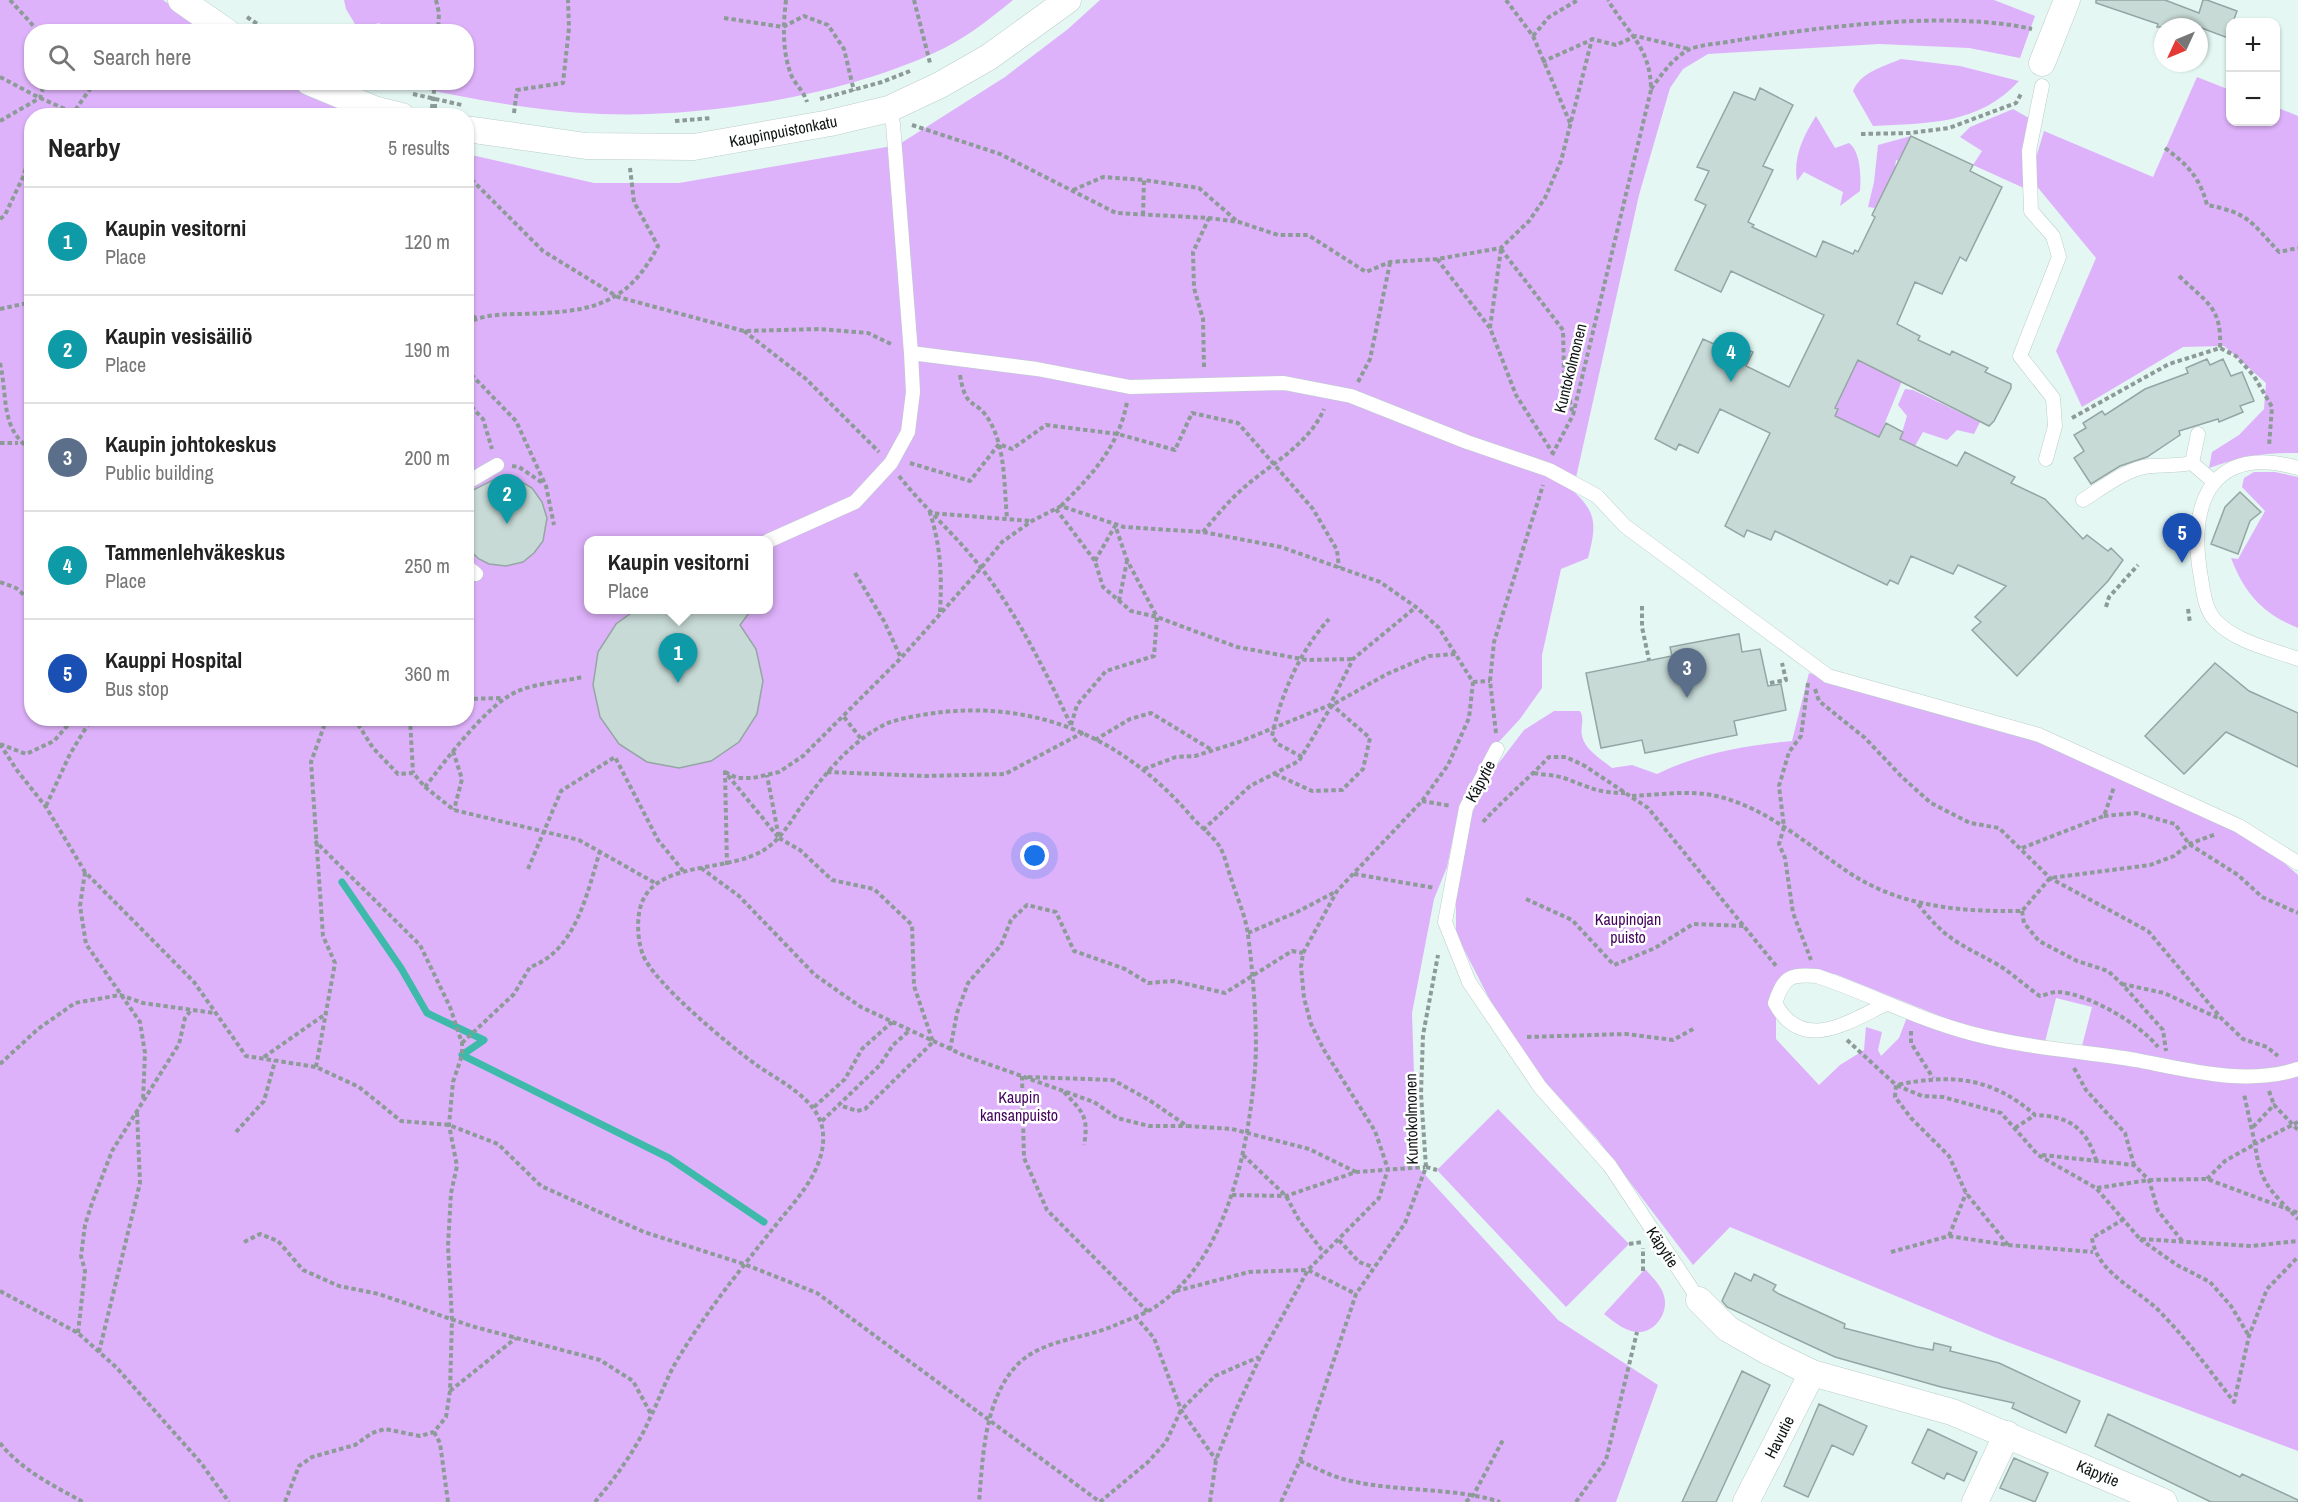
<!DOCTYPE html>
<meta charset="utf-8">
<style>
:root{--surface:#fff;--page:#f2f2f2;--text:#222;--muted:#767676;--line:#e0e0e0;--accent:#b45309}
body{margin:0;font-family:"Archivo Narrow",sans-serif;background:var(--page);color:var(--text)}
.controls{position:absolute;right:18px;top:18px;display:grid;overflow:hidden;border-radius:12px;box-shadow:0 2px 4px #0004}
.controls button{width:54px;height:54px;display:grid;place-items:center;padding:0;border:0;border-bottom:2px solid var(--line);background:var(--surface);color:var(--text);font:30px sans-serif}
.compass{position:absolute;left:2154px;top:18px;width:54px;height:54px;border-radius:50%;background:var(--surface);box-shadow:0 2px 4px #0004;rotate:226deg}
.you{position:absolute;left:1035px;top:856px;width:21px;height:21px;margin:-15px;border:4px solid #fff;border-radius:50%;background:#1a73e8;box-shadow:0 0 0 9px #1a73e833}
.badge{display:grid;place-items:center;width:39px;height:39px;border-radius:50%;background:var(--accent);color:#fff;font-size:20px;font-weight:700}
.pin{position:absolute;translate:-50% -50px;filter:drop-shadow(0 2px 3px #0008)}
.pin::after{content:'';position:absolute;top:32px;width:21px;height:18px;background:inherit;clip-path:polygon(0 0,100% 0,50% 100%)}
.popup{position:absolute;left:584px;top:536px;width:189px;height:78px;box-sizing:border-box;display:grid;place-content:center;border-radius:12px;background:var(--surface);filter:drop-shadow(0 2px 4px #0005);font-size:20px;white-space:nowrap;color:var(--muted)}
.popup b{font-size:22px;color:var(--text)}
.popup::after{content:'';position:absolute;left:50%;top:100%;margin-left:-12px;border:12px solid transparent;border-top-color:var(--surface)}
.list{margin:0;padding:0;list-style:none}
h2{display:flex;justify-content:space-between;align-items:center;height:78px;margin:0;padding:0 24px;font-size:26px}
h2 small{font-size:20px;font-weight:400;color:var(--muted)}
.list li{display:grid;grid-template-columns:39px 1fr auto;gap:18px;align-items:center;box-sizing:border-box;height:108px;padding:0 24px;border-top:2px solid var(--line)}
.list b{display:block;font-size:22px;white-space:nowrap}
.list p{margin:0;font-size:20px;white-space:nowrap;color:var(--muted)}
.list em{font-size:20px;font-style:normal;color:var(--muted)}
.icon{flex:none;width:33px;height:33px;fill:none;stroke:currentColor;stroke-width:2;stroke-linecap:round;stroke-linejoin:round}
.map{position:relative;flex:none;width:2298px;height:1502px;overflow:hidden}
.search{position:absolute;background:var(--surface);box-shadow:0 2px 4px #0004;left:24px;top:24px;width:450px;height:66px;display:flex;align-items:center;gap:15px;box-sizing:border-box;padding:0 21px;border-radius:24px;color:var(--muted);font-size:22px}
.panel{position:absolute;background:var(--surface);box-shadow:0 2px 4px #0004;left:24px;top:108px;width:450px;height:618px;border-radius:24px}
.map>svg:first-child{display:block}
.green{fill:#deb2fa;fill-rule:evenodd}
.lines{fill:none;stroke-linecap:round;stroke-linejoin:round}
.stream{stroke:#3dbaaa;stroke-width:7}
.building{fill:#c7dad6;stroke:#94a6a3;stroke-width:1.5}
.service-casing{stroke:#bbceca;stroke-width:15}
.minor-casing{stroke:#bbceca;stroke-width:27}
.path{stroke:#8d9b98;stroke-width:4;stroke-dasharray:4.5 3;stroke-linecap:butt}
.service{stroke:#fff;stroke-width:14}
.minor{stroke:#fff;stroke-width:26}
.path-bridge{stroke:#8d9b98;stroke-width:4;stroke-dasharray:4.5 3;stroke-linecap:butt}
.labels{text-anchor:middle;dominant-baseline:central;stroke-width:5;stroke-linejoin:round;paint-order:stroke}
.street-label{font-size:16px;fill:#0f1514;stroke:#fff}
.park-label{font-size:16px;fill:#43055d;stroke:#fff}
</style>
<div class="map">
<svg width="2298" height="1502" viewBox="0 0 2298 1502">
<rect width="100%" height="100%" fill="#e4f7f3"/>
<path class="green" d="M0,0H163L209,31L32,32V82L284,83L356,115L32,116V718H466L467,154L594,183H679L898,145L1005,77L1068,29L1100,0H1994L2035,16L2020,58L1969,48L1879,44L1708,54L1683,69L1670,88L1639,195L1573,491C1598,513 1596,527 1588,558L1561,569L1542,655V688L1520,719L1495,746L1473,781L1459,808L1447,867L1434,899L1412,1013L1417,1166L1558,1320L1658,1385L1616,1502H0ZM588,540H768V610H588Z
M344,0H1013C990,19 962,41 934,53C840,96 704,118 601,114C531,111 462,97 394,83L466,82V32L388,31L379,23L358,29L346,9Z
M1901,59L1960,66L2019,81C1978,125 1929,123 1873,126L1853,91C1861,72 1882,67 1901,59Z
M2197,77L2230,90V122H2276V107L2298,116V453C2266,452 2238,457 2209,468L2212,452L2239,435L2264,409L2266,383L2224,346L2183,347L2082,407L2056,351L2096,258L2030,178L2044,131L2153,177Z
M2013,109L2029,118L2026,189L1973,165L1982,151L1960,137L1970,127Z
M1816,116L1835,148L1849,143C1861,152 1861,177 1860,191L1840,206L1843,192L1804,172L1797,181C1793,158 1803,136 1816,116Z
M1911,136L1898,161L1896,160L1895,168L1875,208L1868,207L1874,182L1878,145Z
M1858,360L1902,381L1879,437L1835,416L1838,409L1835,408Z
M1905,389L1913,390L1980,422L1974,434L1957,430L1947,440L1923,432L1915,446L1900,439L1907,416L1898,405Z
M2254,472H2275L2298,477V628C2262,613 2245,594 2231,558L2238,559L2265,511L2242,487L2244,478Z
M1809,673L2045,743L2087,760L2264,845L2298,875V1062C2249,1086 2136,1055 2082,1046L2092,1007L2056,998L2045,1042L1975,1030L1835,974L1785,973L1770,994L1776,1017V1039L1819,1085L1840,1065L1864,1050L1866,1027L1882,1032L1878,1050L1881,1056L1899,1038L1907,1017L1972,1040L2210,1079L2298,1074V1451L1997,1338L1730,1227L1693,1265L1598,1140L1539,1075L1492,1004L1456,934V887L1467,826L1482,785L1524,730L1554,711H1580C1585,719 1580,727 1582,736C1585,750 1601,759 1612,768L1632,765L1657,774C1700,753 1746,745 1792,741Z
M1498,1109L1629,1244L1566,1307L1437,1170Z
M1645,1269C1653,1278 1664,1288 1665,1301C1666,1317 1653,1333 1637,1332C1624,1331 1613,1321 1604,1314Z"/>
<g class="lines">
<path class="stream" d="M342,882L401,968L427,1013L484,1040L462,1055L669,1158L764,1222"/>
</g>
<path class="building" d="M2096,0H2165L2199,13L2203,0H2207L2237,11L2233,22H2230L2228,38L2199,27H2157L2158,24L2096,3Z
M1760,88L1793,105L1763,166L1773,170L1748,222L1754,225L1752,227L1816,257L1823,241L1853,254L1855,250L1858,252L1875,217L1872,215L1911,136L1973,165L1970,171L2002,187L1966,261L1960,257L1942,294L1915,282L1897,324L1920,336L1918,340L1950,355L1952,351L1988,368L1985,372L2011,384V388L1994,421L1989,426L1858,360L1835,408L1838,409L1835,416L1879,437L1886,423L1903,432L1900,439L1957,466L1965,452L2015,477L2011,483L2045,499L2083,539L2087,535L2108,551L2111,548L2123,560L2108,581L2017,676L1972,630L1981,622L1975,617L2006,586L1958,565L1953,574L1911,556L1898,584L1890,580L1887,585L1775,531L1771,540L1747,530L1744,537L1725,526L1770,433L1720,409L1698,453L1679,444L1676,450L1655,439L1703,339L1727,350L1730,342L1753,352L1746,366L1789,387L1824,315L1731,271L1721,292L1675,270L1706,205L1695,200L1709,171L1697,167L1734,92L1755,100Z
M2207,359L2210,365L2223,359L2231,376L2242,372L2254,401L2240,406L2243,412L2219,422L2218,419L2179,431L2180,435L2147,457L2120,466L2091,484L2074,458L2084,451L2074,435L2086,428L2083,423L2102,411L2105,415L2145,389L2188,373L2186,368Z
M499,477L517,479L532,488L542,502L547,518L543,541L534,553L523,562L506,566L489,564L479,559L466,547V497L473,490Z
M2240,492L2261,512L2250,521L2238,554L2211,544L2225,507Z
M637,609H752L740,625L756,649L763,681L757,714L739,742L711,761L679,768L647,762L619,744L600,717L593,685L598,652L616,624Z
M1739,634L1742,652L1760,649L1768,686L1781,684L1786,710L1734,721L1737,735L1645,753L1642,740L1601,748L1586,673L1672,656L1670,647Z
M2215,663L2249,691L2298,713V767L2226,732L2184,774L2145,736Z
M1735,1273L1751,1281L1754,1274L1776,1285L1773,1290L1779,1294L1845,1324L1844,1328L1917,1347L1933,1350L1934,1343L1951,1347L1950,1351L1999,1363L2080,1401L2066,1433L2012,1408L2014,1403L1941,1387L1835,1357L1727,1307L1722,1301Z
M1742,1371L1770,1385L1716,1502H1682Z
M1819,1404L1867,1426L1853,1455L1832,1445L1808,1497L1784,1486Z
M2108,1414L2240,1477L2242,1474L2298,1500V1502H2211L2095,1446Z
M1928,1429L1977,1452L1964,1481L1947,1473L1944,1479L1912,1463Z
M2014,1458L2048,1473L2035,1502L2000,1488Z"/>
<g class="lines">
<g class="service-casing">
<path id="service" d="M2042,86L2029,151L2031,211L2053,236L2059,257L2020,356L2053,398L2055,426L2046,459
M911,353L1037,369L1130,387L1284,383L1351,396L1467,442L1549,470L1597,496L1625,526L1828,676L2039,735L2239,826L2298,863
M2192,463L2214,482
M2298,468C2215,444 2188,499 2200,572C2203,588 2204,608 2215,620C2235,642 2271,649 2298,659
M466,483L497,465
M2083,500C2102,488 2127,468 2150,466C2165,465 2177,466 2192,463L2198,434
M768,541L855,502L891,463L908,432L913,392L911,353L893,124L889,109
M466,566L476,574
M1497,749L1466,808L1445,922L1469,982L1540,1087L1610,1166L1699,1300
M1886,1004C1848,1022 1802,1054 1775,1003C1784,977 1789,974 1817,976C1868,993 1917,1019 1970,1033C2025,1048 2081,1051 2136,1060C2188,1070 2246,1086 2298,1069"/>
</g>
<g class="minor-casing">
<path id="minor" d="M181,0L227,32
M2042,63L2067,0
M309,82L374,109L402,116
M466,129L586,146L694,147L830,123L889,109L940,85L989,57L1068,0
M1699,1300L1728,1329L1765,1350L1812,1373L1952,1412L2164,1502
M1746,1502L1812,1373
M1975,1502L2007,1434"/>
</g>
<path class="path" d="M10,0L39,32
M436,0L439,13L438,32
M786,0C783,25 782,53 792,77C797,86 804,92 807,102
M914,0L930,63
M1506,0L1533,36L1571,125
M247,17L269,32
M724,18L783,27L804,16L828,25L844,49L854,91
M1533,36L1549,17L1578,0
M1542,62L1591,40
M0,77L40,98L81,116
M1651,89C1662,74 1672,59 1688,50C1700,44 1720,44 1733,41C1817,27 1950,10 2032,29
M413,94L462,105
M820,99L882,82L910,71
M514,113L517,90L563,83L569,28L568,0
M71,116L95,82
M435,116V100
M0,121L40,98L45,82
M675,121L712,118
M912,125L1000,154L1116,213L1209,218L1239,222L1278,235H1308L1366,272L1390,262L1437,259L1501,248L1529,221L1545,198L1561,161L1592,39L1616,45L1636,36L1689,49
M1861,134L1910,133L1949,128L2016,103L2021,94
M2165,148C2188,165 2200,178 2207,205C2249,213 2251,222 2279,252L2298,248
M466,174L543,251L618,297L744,331L819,329L868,333L893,345
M1073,190L1103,177L1144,180
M1143,215L1144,180L1199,188L1238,222
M0,219L5,215L23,177L32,150
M1501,249L1563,330L1564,372L1572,411
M1437,259L1490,328L1516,395L1552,452
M2179,276C2207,303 2222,307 2220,348
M0,309L32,302
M466,312L476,318
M466,323C483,315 502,314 520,314C585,312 626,309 658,246L634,202L630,168
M1490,328L1501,249
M744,331L806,379L879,452
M0,363C8,398 0,430 32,450
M1204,367L1203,319L1194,288L1193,252L1209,218
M466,369L516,421L546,486L554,525
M960,375C966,412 975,397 989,420C1006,448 1004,488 1007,518
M1358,382L1370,359L1390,263
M466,401L483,419L492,449
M2072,418L2169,364L2220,348L2236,356L2254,376L2272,407L2269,446
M0,443H18
M1552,455L1573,415L1651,90C1651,47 1627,33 1608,0
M910,463L970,481L999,444L1012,449L1046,425L1118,434L1175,450L1192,413L1238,423L1313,509L1337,550L1339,568
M512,466L519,467L544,484
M899,476C925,509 957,536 982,569C1019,617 1045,671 1071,725
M1061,506C1092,475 1119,446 1127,402
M1056,509L1095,561L1103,587L1131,611L1157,617L1237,647L1307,660L1353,659
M1203,532C1214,519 1225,505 1238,493C1267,465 1307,448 1324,409
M1095,561L1115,526
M855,573L884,621L901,658
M0,582L16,588L32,602
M1119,601L1127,561
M1642,606V627L1649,660
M2106,607L2109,597L2138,565
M2188,609L2190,623
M940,612C942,577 941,547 930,513L1031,521
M1473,682L1490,681
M1770,683L1786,680L1782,663
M1808,683L1801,736L1789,752L1779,786L1784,827L1779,844L1785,858L1793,913L1811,960
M1815,689L1819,701L1865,738L1902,777L1931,803L1970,823L1999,828L2050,878L2148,931L2222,1019L2243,1039L2267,1047L2278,1056
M466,699L502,698
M844,717L862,740
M354,718L373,748L398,774L413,773L425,787L454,810L579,840L655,883
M410,718L413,773
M1071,725L1077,705L1106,671L1154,656L1157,617L1127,560L1115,525
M1496,733L1490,681L1494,642L1543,485
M1095,740L1130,719L1151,713L1212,750
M0,744L16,769L46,807L85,872L194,982L246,1056L316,1067L359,1087L401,1121L449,1125L498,1144L541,1186L644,1232L744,1264L817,1293L1100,1502
M0,744L26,754L54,741L74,718
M453,751L462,779L454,810
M1302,757L1278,744L1272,736C1281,694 1300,651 1329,619
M1144,769L1176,757L1195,756L1239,742L1330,705L1353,659L1416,607
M725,772L737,778H753L779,772L803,756L901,658L981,568L1002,542L1032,521L1061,506L1124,527L1203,532L1281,547L1380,582L1416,607L1439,628L1473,682L1469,718L1448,765L1422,801L1337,891L1303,953L1301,967L1304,998L1311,1024L1324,1050L1375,1131L1388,1169L1379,1198L1308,1270L1260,1357L1234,1414L1216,1460L1210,1502
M827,772L926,776L1005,774L1084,732
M1534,773C1543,775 1555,775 1564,778C1589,787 1597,793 1625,793
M1275,774L1312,791L1342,790L1363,769L1370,738L1332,705
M425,787C446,760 487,704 518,691C537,683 562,682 582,677
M1632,796C1656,795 1682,791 1705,794C1759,801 1805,843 1848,872C1900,907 1961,912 2022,911L2050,878L2150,865L2174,856L2189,844L2216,834
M1422,801L1451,806
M46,806L70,754L92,718
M2104,816L2136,813L2175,824L2189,844L2238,875L2262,897L2298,913
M1483,822C1504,799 1527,780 1549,757H1566L1585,766L1648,808L1777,967
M1203,830L1250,786L1299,761L1332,705L1387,674L1429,656L1456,654
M779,838L800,850L832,880L874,889L912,925L914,986L933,1042L865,1109L857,1111L839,1105
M2022,848L2104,816L2114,787
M727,865L725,772L779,838L767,775
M701,868L739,896L815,975L861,1007L963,1055L1094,1102L1117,1118L1149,1126H1187
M528,869L561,791L615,757L658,840L684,872
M85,872L80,906L86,944L140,1022L145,1053L143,1100
M1354,874L1435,888
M1526,899L1572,920L1614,965L1655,948L1693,924L1745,926
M1918,904C1945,939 1958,943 1995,963C2011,972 2025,986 2040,996C2046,995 2053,991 2059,992C2088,994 2139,1023 2158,1047
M2022,911L2024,923L2039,941L2077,961L2108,971L2122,984L2163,1030L2166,1051
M1248,933L1297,912L1337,891
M2122,984L2164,993L2218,1018
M1911,1031V1043L1933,1078
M1527,1037L1626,1034L1673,1040L1695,1028
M1847,1040L1896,1085L1922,1096L1943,1097L2001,1113L2038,1155L2096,1188L2140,1239L2251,1246L2298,1241
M462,1043L514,994L530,967C576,951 587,893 600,851
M950,1050L957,1013L968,983L1001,945L1011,920L1027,905L1056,912L1074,951L1125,969L1148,983L1174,981L1225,993L1292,951L1303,953
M264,1057L327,1013
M0,1064L38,1029L75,1003L120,995L143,1003L214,1013
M316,1067L335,963L323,936L311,762L327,718
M2074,1068L2086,1090L2125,1133L2134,1165
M1022,1076L1024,1158L1047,1210L1148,1312
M1028,1077L1113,1080L1149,1100L1187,1126L1232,1129L1309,1149L1356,1172
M2269,1091L2274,1105
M1064,1092C1083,1112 1089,1117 1084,1145
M814,1107L845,1079L862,1049L892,1022
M822,1121L880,1065L893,1045L910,1030
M2298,1122L2255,1144C2260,1184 2271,1191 2298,1219
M2253,1127L2274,1105L2298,1130
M2015,1128L2035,1115
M236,1132L264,1101L275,1061
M1243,1155L1286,1196L1299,1220L1324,1253
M2042,1155L2134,1165L2149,1180L2158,1211L2183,1242
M1426,1167L1437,1170
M2207,1179L2225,1161L2255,1144L2244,1094
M2097,1188L2149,1180L2207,1179L2298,1213
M1232,1195L1286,1196L1356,1172L1425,1167
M2124,1219L2092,1238C2097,1275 2141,1290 2163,1315C2189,1342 2211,1372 2234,1402L2249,1336L2267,1289L2298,1257
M1949,1236L1966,1193
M2140,1239L2177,1265L2210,1282L2231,1306L2249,1336
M1339,1240L1359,1262L1373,1267
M244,1242L260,1234L278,1241L303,1270L339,1286L379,1294L471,1326L600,1360L633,1381L651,1414
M1629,1244L1642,1242
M2008,1245L1966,1193L1949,1156L1911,1118L1895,1097L1896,1085C1951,1074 1990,1076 2035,1115C2068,1116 2086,1127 2096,1160
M1891,1252L1949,1236L2008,1245L2093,1252
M1643,1271V1248
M0,1291L78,1333L116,1367L201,1463L229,1502
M1176,1291L1249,1272L1308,1270L1356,1294
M1135,1316L1154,1338L1181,1410L1216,1460
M78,1333L85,1271L81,1256L85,1225L92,1203L112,1151L179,1044L185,1018L191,1010
M99,1352L140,1183L137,1112
M450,1391L516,1338
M434,1432L440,1443L448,1502
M0,1443C21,1470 54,1486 83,1502
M1300,1461C1314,1467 1329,1475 1343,1479C1395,1493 1450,1486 1500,1502
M285,1502L299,1466L312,1457L355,1445L372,1433L385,1429L420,1436L434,1432L446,1417L450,1391L452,1319L448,1246L451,1193L457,1166L449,1125L453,1082L462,1055V1043L450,1007L420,945L315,841
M595,1502C616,1477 637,1448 650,1418C660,1398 667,1376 679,1357C708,1309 744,1265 779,1221C799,1197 826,1167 823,1133C820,1099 780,1082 755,1064C729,1045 654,983 643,955C637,940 636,914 643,900C661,861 729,872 764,850C780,840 789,824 800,808C823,776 851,740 888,723C905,717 926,714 943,712C1043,702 1126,741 1191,816C1200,827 1215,837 1221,849C1226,859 1228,871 1232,881C1237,898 1246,917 1248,935C1253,972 1258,1033 1255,1069C1248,1151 1227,1262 1152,1309C1140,1316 1124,1321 1111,1327C1081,1339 1042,1340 1018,1364C984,1399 983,1456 979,1502
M1100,1502L1148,1462L1166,1442L1181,1410L1215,1376L1259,1357
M1281,1502L1300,1461L1356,1294L1405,1223L1426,1167L1421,1094L1423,1035L1438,955
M1466,1502L1474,1494L1504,1438
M1576,1502L1606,1460L1637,1332"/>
<use href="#service" class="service"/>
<use href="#minor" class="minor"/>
<path class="path-bridge" d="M431,116L435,82"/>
</g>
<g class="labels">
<g class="street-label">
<text transform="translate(783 131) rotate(-11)">Kaupinpuistonkatu</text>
<text transform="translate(1570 368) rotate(-76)">Kuntokolmonen</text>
<text transform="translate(1480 781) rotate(-62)">Käpytie</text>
<text transform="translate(1411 1119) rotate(-91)">Kuntokolmonen</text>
<text transform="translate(1663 1247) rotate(57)">Käpytie</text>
<text transform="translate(1779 1437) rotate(-63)">Havutie</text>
<text transform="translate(2098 1473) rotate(23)">Käpytie</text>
</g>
<g class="park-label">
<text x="1628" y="919">Kaupinojan<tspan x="1628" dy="18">puisto</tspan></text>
<text x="1019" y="1097">Kaupin<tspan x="1019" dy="18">kansanpuisto</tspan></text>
</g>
</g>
</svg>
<div class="controls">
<button>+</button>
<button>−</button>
</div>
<svg class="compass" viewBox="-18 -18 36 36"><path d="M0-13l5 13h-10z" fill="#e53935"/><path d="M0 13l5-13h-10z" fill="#767676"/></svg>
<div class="you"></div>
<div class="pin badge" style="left:678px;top:683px;background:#0f9aa8">1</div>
<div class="popup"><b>Kaupin vesitorni</b>Place</div>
<div class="pin badge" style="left:507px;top:524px;background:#0f9aa8">2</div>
<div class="pin badge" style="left:1687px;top:698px;background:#5c6f8a">3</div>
<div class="pin badge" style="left:1731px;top:382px;background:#0f9aa8">4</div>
<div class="pin badge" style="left:2182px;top:563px;background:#1a4fb4">5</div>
<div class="search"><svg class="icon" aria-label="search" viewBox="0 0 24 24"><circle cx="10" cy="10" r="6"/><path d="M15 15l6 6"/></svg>Search here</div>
<section class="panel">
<h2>Nearby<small>5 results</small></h2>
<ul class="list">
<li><span class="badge" style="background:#0f9aa8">1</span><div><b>Kaupin vesitorni</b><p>Place</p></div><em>120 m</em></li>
<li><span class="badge" style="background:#0f9aa8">2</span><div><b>Kaupin vesisäiliö</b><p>Place</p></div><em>190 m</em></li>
<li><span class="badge" style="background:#5c6f8a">3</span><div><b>Kaupin johtokeskus</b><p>Public building</p></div><em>200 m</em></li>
<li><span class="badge" style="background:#0f9aa8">4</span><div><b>Tammenlehväkeskus</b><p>Place</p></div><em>250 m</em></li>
<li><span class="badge" style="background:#1a4fb4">5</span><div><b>Kauppi Hospital</b><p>Bus stop</p></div><em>360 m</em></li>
</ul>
</section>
</div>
